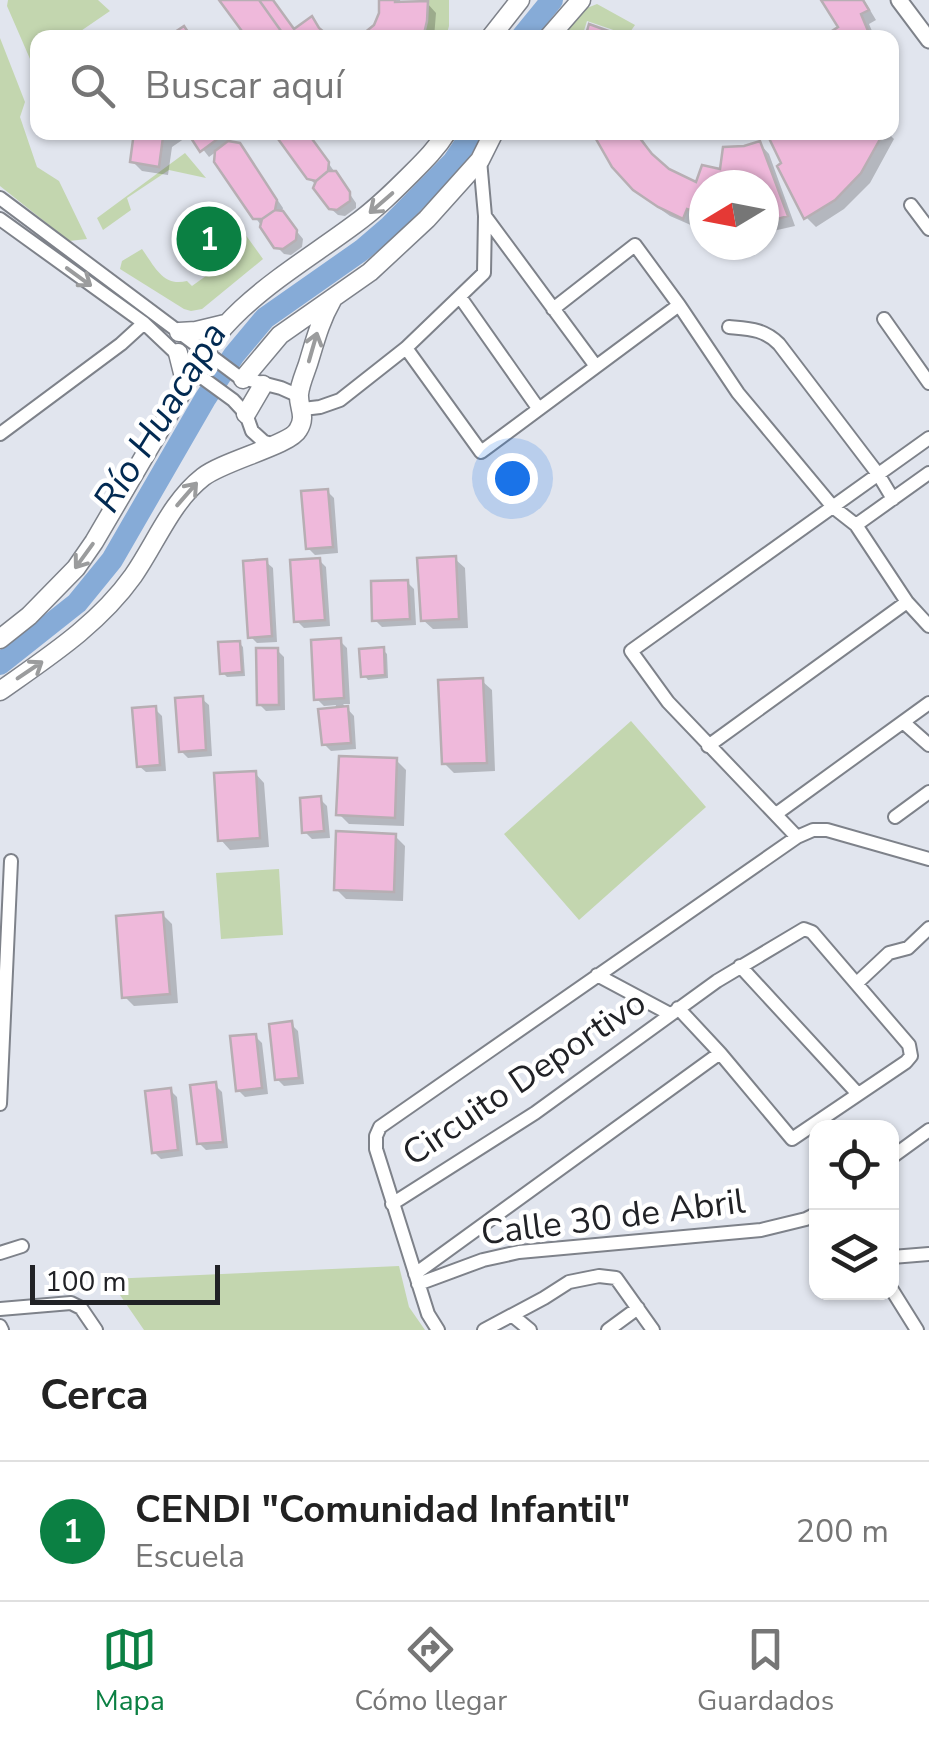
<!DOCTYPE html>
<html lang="es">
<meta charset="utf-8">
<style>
:root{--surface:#fff;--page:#f6f6f6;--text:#222;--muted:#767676;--line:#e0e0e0;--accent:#0b8043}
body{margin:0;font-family:"Nunito Sans",sans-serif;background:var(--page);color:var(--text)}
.controls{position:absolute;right:30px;bottom:30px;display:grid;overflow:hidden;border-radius:20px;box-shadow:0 2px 8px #0004}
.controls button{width:90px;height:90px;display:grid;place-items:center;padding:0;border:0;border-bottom:2px solid var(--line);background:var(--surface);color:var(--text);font:50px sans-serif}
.compass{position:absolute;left:689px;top:170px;width:90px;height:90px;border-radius:50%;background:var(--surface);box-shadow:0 2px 8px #0004;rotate:260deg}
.scale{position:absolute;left:30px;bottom:25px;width:190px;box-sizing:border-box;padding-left:10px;border:5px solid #212226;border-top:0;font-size:28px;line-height:35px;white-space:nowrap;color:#212226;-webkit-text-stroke:8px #fff;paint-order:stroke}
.you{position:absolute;left:512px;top:478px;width:35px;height:35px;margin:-25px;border:8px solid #fff;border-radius:50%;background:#1a73e8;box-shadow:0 0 0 15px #1a73e833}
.badge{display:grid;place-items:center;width:65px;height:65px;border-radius:50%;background:var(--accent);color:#fff;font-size:32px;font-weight:700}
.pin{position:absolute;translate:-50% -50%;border:5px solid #fff;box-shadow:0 2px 10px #0006}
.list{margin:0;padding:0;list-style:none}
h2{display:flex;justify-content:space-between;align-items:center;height:130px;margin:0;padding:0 40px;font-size:42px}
h2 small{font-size:32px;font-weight:400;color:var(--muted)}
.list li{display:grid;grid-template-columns:65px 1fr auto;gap:30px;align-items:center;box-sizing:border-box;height:140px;padding:0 40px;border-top:2px solid var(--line)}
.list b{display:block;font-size:38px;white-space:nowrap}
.list p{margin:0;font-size:32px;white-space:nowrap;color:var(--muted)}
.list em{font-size:32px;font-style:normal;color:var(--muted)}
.icon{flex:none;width:55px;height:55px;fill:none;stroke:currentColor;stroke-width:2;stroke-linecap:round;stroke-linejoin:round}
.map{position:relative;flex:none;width:929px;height:1330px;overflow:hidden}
.search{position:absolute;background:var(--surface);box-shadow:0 2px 8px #0004;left:30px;right:30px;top:30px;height:110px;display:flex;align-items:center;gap:25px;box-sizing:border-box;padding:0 35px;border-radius:20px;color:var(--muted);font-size:38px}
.sheet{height:270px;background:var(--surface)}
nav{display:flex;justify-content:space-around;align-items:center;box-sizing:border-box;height:140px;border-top:2px solid var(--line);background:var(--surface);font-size:28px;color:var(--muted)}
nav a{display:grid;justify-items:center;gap:5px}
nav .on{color:var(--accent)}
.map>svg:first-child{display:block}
.green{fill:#c3d6af}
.shadow{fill:#0003}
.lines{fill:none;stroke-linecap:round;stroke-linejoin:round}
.river{stroke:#86abd7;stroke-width:22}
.building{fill:#efb9db;stroke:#b7aeb3;stroke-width:2.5}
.minor-casing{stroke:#7e828a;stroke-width:16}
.tertiary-casing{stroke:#7e828a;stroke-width:19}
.secondary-casing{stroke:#7e828a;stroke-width:21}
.minor{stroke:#fff;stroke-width:12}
.tertiary{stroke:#fff;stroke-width:15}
.secondary{stroke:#fff;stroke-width:18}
.oneway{stroke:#9b9c9d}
.labels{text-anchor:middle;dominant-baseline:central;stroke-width:9;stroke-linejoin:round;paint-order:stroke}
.street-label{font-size:35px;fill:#212226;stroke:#fff}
.water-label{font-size:38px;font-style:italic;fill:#022a52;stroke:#fff}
</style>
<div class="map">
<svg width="929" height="1330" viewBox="0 0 929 1330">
<rect width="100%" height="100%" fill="#e1e5ee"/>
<path class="green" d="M8,0H98L110,11L72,37L38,38L37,75L7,6Z
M421,0H449V26L446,37L416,38Z
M597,4L635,25L628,35L587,21L582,37L556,38L577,12Z
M0,38L25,102L20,117L37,167L59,181L87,239L69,241L0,186Z
M185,153L206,178L169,170L127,198L131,210L103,230L97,218Z
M237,223L263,259L202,309L191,311L184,309L120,269L122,261L142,249C155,267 163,287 187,281L192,286L228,260L230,242Z
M631,721L706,807L579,920L504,834Z
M279,869L283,935L221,939L216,873Z
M399,1266L409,1307L425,1330H144L109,1279Z"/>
<path class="shadow" d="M381,0H400L401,4L427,3L436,13L434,38H363L380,20Z
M824,0H864L876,20L869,24L875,38H824L842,28Z
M146,132H260L248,140H241L237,136L228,143L246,153L283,208L282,213L303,239L302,247L291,255L284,254L276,246L255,217L217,151L209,157L191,134L172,147L168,175L142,171L132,161Z
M307,132L356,203V208L345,216L338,215L330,208L317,186L309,178Z
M595,132H638L657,162L697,186L722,172L760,144L769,154L795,226L764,233V185H704V219L696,217L693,226L670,216L646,199L614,166Z
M769,132H887L894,139L870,183L844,209L816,227L806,217L785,163Z
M327,491L334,498L338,553L315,555L308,548Z
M455,559L465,568L468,628L433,629L423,620Z
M319,560L326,567L330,626L304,628L297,621Z
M266,562L273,568L277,642L257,643L250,636Z
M407,582L414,589L416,625L382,627L375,620Z
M340,641L347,648L350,704H343L354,716L356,749L331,751L324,744L336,705L324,706L317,699Z
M239,643L243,647L245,676L227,677L223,673Z
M277,650L284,657L285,710L266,711L259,704Z
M383,650L387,654L388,678L368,680L364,675Z
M482,681L492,690L495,771L454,773L444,763Z
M202,699L209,705L212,756L188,758L181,751Z
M155,709L162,716L166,771L146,772L139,766Z
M396,760L406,770L404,826L349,824L339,814Z
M255,773L264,783L269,847L230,850L221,840Z
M320,799L327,806L330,838L312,839L305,832Z
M395,836L405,846L403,901L346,899L336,889Z
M162,914L172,924L178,1003L134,1006L125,997Z
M291,1024L298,1031L304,1084L284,1086L277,1079Z
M255,1036L262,1043L268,1094L245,1097L238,1090Z
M215,1085L222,1092L228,1148L206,1150L199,1143Z
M170,1090L177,1097L183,1156L161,1159L154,1152Z"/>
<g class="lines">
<path class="river" d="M521,38L552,0
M0,664L77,603L112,560L205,399L234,355L265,318L362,250L390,226L453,162L473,132"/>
</g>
<path class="building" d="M219,0H259L286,38H247Z
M259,0H273L294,29L312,16L319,28L331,38H286Z
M379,0H395V2L428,1L427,21L423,38H408L388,33L383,38H358L374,25L379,13Z
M821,0H863L869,10L861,14L871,38H821L838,27Z
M589,24L625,37V38H585Z
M184,26L192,38H166Z
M134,132H170L163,137L159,167L130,162Z
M193,132H227L200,152L189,135Z
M273,132H307L329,162L328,171L316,181L307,179Z
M592,132H635L652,154L669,169L696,182L702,165L720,169L723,147L744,146L760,141L788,216L764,223V185H704V214L687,209L683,219L658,207L633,190L612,167Z
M766,132H884L861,173L835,200L804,219L777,166L781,163Z
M228,141L240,143L277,200L275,210L262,219H253L214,162L215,151Z
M328,171H336L350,192V201L337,210L329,209L313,188L316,181Z
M275,210L283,211L297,230L296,240L283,249L274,248L260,227L262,219Z
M328,489L333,547L306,549L301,491Z
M456,556L459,619L421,621L417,558Z
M320,558L325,620L294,622L290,560Z
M267,559L272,636L248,638L243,561Z
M408,580L410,619L372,621L371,581Z
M341,638L344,698L314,700L311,640Z
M240,641L242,672L220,674L218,642Z
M384,647L385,675L361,677L359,649Z
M256,648H278L279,705H257Z
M483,678L487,763L442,764L438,680Z
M203,696L206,750L179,752L175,698Z
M156,706L160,765L137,767L132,708Z
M348,706L351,743L322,745L318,709Z
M339,756L397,758L395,818L336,815Z
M256,771L260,838L218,841L214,773Z
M321,796L324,831L302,833L300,798Z
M336,831L396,834L394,892L334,890Z
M163,912L170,994L122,998L116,916Z
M292,1021L299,1078L275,1080L269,1024Z
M256,1034L262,1088L236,1091L230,1036Z
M216,1082L223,1142L197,1144L190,1085Z
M171,1088L178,1150L152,1153L145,1091Z"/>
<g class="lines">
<g class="minor-casing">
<path id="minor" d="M0,198L239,377L281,388L299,396
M911,205L929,229
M485,216L595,365
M0,219L144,323L200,376L233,400L246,414L252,431L263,441L273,445
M460,297L538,408
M553,309L635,245L679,305L738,393L833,507L856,525L907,602L929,626
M884,319L929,383
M729,327C750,329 764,329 779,344L878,474L893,499
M406,348L481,452L679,305
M303,409L320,407L340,400L406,348L484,273L485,216L480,160
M0,434L121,344L144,323
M856,525L929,473
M903,722L929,745
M708,746L907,602
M776,814L929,703
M895,817L929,792
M797,837L668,702L631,651L929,438
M740,966L858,1094
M597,975L670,1014
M857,983L889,953L908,948L929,928
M0,1104L11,861
M892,1157L929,1130
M392,1204L535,1113L717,981L804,929L812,932L909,1045L911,1056L906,1062L792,1139L720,1053L678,1008
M0,1253L22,1246
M892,1257L929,1254
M415,1274L720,1053
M418,1284L483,1260L519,1252L761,1230L806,1219L816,1214
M892,1290L917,1330
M0,1309L71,1303L81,1308L96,1330
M513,1316L530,1330
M0,1326L2,1330
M438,1330L428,1314L376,1149V1136L380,1127L797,837L813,830H827L929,859
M484,1330L544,1298L569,1282L599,1276L616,1278L653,1330
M608,1330L638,1308"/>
</g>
<g class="tertiary-casing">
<path id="tertiary" d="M899,0L929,40"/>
</g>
<g class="secondary-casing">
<path id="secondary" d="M490,38L520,0
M548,38L581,0
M179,332L196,331L225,324
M178,353L186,385
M243,379L280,335L370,272L427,219L480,160L494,132
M246,414L263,385
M0,639L29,616L76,568L94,542L186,385C219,309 292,271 355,224C376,209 394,191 412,173C425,160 437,148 447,132
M0,691C48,657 98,625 133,576C156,543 171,502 203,477C223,461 290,445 298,430C307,416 298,407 299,394C300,384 305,373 308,364C315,341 320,321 332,300"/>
</g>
<use href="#minor" class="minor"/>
<use href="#tertiary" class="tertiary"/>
<use href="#secondary" class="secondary"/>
</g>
<defs><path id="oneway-shaft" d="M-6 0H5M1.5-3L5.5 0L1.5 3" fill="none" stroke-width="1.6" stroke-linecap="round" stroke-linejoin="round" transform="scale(2.5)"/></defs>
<g class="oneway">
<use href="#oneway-shaft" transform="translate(381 203) rotate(139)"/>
<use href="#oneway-shaft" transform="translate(79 277) rotate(36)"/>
<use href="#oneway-shaft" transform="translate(313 347) rotate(-74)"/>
<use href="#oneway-shaft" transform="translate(187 494) rotate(-49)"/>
<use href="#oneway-shaft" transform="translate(84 556) rotate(126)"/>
<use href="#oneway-shaft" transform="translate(30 670) rotate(-34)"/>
</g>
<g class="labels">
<g class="street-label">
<text transform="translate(524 1078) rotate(-34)">Circuito Deportivo</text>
<text transform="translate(613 1217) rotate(-7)">Calle 30 de Abril</text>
</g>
<g class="water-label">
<text transform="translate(160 417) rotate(-58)">Río Huacapa</text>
</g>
</g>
</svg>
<div class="controls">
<button><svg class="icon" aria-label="locate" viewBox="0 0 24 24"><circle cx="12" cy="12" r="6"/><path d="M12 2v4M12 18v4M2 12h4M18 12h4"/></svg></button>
<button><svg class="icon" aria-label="layers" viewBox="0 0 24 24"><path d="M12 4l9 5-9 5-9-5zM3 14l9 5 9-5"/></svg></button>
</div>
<svg class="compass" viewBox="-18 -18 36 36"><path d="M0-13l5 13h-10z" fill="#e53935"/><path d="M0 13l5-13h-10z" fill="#767676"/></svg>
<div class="scale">100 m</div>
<div class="you"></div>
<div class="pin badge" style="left:209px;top:239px">1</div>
<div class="search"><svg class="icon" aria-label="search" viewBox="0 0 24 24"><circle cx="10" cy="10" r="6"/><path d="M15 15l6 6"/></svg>Buscar aquí</div>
</div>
<section class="sheet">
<h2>Cerca<small></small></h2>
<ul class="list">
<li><span class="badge">1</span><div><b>CENDI &quot;Comunidad Infantil&quot;</b><p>Escuela</p></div><em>200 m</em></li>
</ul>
</section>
<nav>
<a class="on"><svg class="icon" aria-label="map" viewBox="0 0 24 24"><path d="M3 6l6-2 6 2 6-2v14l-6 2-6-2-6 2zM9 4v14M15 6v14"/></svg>Mapa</a>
<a><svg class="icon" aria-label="directions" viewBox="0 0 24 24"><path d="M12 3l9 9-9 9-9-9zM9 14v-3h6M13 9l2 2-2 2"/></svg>Cómo llegar</a>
<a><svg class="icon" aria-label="saved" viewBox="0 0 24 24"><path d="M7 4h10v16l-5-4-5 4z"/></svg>Guardados</a>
</nav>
